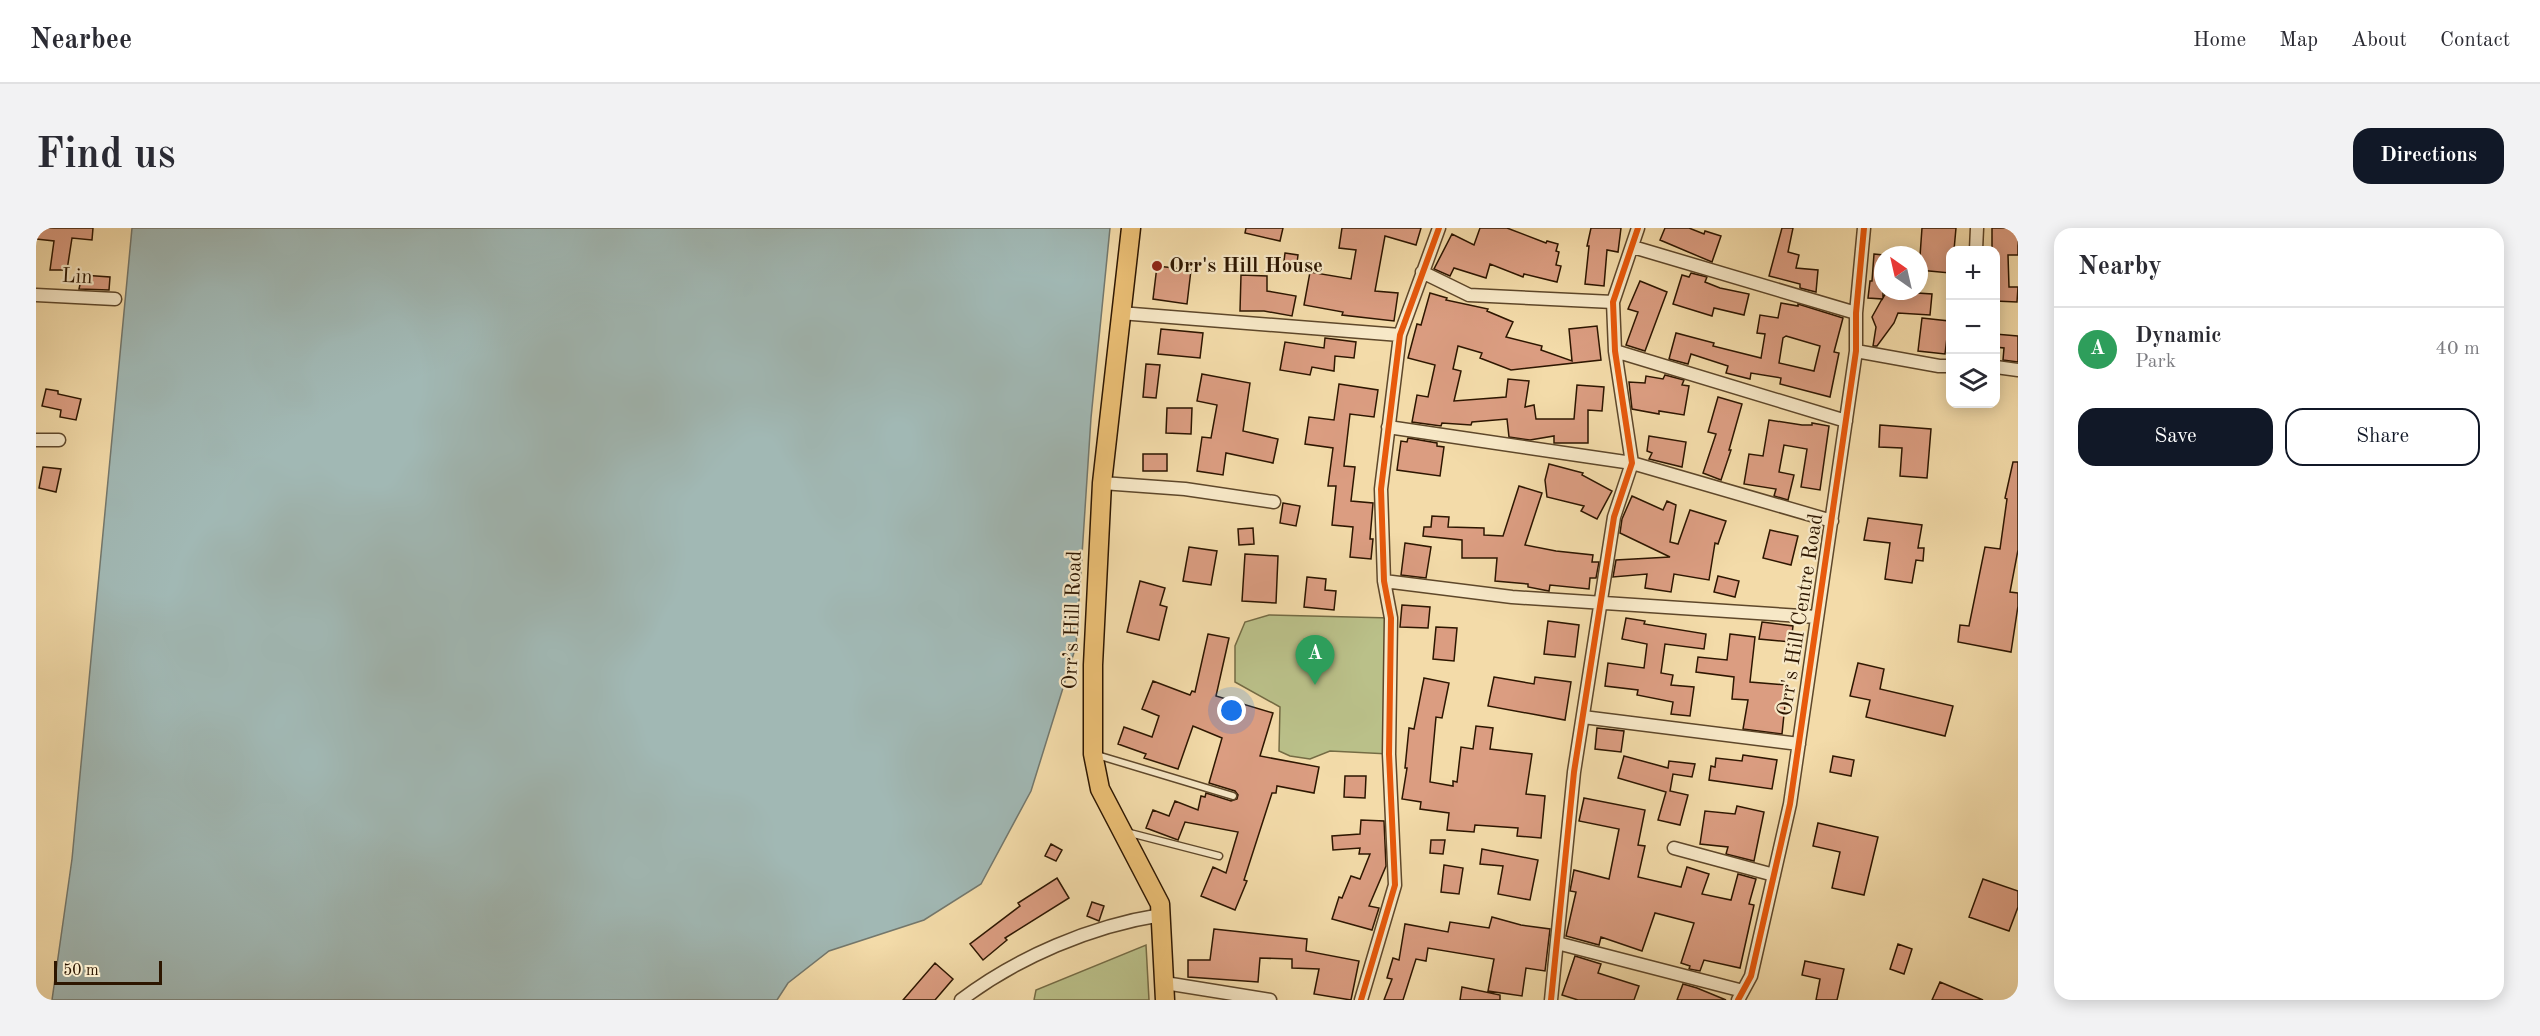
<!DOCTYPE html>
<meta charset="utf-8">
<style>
:root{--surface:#fff;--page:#f2f2f3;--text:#2b2b33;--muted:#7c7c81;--line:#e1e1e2;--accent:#111827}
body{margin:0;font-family:"Old Standard TT",serif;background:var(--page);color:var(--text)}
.controls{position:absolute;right:18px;top:18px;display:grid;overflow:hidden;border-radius:12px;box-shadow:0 3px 15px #0003}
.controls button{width:54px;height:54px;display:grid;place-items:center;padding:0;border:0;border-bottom:2px solid var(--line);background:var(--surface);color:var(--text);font:30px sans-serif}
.compass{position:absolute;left:1838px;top:18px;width:54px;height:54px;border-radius:50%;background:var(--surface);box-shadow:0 3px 15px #0003;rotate:326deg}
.scale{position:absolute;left:18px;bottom:15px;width:108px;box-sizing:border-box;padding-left:6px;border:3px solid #2d1600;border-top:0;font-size:16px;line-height:21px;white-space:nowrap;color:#2d1600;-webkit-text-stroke:4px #f7e8c7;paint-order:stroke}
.you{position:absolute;left:1196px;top:483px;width:21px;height:21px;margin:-15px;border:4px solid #fff;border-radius:50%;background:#1a73e8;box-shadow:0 0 0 9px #1a73e833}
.badge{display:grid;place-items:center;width:39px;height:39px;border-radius:50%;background:var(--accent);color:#fff;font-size:20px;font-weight:700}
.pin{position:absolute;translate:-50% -50px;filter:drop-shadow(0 2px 3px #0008)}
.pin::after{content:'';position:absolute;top:32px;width:21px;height:18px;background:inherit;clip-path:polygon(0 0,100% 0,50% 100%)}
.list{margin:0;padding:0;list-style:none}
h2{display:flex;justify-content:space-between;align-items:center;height:78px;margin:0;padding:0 24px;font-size:26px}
h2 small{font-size:20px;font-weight:400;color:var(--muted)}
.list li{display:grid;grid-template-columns:39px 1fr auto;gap:18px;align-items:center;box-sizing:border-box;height:84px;padding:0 24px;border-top:2px solid var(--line)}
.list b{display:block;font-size:22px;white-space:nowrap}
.list p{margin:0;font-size:20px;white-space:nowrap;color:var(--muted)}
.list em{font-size:20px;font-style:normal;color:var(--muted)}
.actions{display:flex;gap:12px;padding:18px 24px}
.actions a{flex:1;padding:14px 0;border:2px solid var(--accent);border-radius:18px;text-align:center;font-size:21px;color:var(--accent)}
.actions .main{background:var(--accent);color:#fff}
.icon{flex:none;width:33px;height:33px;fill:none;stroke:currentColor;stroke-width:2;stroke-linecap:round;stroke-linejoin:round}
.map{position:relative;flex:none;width:1982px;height:772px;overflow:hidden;border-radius:18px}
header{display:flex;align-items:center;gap:36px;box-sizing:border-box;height:84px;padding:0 30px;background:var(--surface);border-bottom:2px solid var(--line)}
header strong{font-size:28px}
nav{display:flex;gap:33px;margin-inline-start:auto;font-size:21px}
.intro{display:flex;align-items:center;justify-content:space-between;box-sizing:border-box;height:144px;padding:0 36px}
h1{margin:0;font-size:42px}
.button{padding:15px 27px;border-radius:18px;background:var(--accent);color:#fff;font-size:21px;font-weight:700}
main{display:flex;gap:36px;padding:0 36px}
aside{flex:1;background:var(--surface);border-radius:18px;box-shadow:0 3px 15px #0003}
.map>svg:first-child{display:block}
.green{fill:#bac089;stroke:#746b44;stroke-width:1.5}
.water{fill:#a1b8b4;stroke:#73776c;stroke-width:1.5}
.building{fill:#db9d81;stroke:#2d1600;stroke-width:1.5;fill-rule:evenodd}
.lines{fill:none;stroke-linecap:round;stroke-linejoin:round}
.service-casing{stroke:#5e472a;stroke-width:9}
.minor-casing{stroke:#5e472a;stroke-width:15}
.primary-casing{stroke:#2d1600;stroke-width:21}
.service{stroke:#f7e8c7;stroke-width:6}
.minor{stroke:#f7e8c7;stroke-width:12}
.primary{stroke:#eabe74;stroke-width:18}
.cycleway-casing{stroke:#f7e8c7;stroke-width:10}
.cycleway{stroke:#e8590c;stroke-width:6}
.poi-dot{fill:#8f2418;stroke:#f7e8c7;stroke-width:2}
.labels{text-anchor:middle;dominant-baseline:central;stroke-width:4.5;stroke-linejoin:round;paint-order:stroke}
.poi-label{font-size:21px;font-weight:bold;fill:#2d1600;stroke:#f7e8c7;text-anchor:start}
.street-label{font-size:21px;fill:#2d1600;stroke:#f7e8c7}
</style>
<header>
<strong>Nearbee</strong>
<nav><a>Home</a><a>Map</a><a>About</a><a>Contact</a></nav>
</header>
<div class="intro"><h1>Find us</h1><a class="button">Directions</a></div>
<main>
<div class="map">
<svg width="1982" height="772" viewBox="0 0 1982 772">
<rect width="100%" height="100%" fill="#f3dba9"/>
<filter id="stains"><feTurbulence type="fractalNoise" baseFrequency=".00333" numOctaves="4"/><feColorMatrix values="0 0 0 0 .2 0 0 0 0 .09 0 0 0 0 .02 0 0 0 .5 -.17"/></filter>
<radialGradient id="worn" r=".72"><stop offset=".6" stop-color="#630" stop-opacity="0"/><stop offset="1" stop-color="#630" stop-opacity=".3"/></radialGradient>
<path class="green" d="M1233,387L1355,390L1353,526L1294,523L1274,531L1254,528L1243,523L1244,479L1199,454V418L1209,394Z
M1110,717L1113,772H998L1000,762Z"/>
<path class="water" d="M96,0H1074L1055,190L1040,418L995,563L945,656L888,692L793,723L752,755L741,772H16L36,631Z"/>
<path class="building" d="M0,0H57L56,12L36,10L31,42H14L18,13L0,11Z
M1210,0H1247L1244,13L1209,5Z
M1306,0H1385L1380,17L1349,8L1339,63L1362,65L1358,93L1306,87L1307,84L1268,77L1274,44L1315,51L1320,22L1303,20Z
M1444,0H1471L1510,15L1511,13L1522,16L1520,23L1523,24L1520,37L1525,38L1521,54L1488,46L1487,49L1454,36L1450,50L1418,40L1414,48L1398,41L1416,6L1438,17Z
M1555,0H1585L1582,24L1571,22L1568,58L1549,56L1553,18H1551Z
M1629,0H1653L1668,6L1669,3L1685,8L1676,34L1624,12Z
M1746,0H1757L1752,24L1763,27L1760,40L1782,42L1780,64L1764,60V56L1733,48Z
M1886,0H1920L1918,22H1914V45L1883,42Z
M1956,0H1982V27H1972L1973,59H1982L1981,74L1959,73V22H1956Z
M1249,25L1262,27L1260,43L1247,41Z
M1838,26L1847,27V70L1851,63L1896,66L1894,87L1862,85L1858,95L1841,118H1837L1840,99L1836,89L1846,71L1832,70L1834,53H1836Z
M1121,38L1155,42L1151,76L1117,71Z
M1655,45L1671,49L1669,54L1684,60L1713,66L1708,87L1678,80L1676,88L1637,76L1646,47L1653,49Z
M46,47L74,49L73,62L43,61Z
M1205,47L1231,48V63L1260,68L1256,88L1228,83H1204Z
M1604,53L1631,64L1609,123L1590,117L1602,84L1592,81Z
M1394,65L1411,70L1410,72L1452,81L1451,83L1477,94L1470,109L1506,118L1505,122L1536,133L1533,101L1561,98L1565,132L1475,142L1444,130L1446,125L1422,118L1417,141L1425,143L1418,173L1470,169L1472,151L1493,153L1489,179L1498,177L1500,191H1538L1541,157L1568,159L1566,183L1552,182V215H1518V208L1494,212L1473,209L1471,191L1436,194L1435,197L1406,195L1405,198L1376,194L1381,167L1392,169L1399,137L1372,130L1381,96L1385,97Z
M1745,75L1762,78V76L1807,90L1798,124L1803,125L1794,169L1744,156L1745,150L1715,145L1714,151L1690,145L1692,138L1655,126L1652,136L1633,131L1640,105L1678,115L1677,118L1725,130L1729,106L1721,105L1724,87L1742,90ZM1750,108L1784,118L1778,143L1743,135L1747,110Z
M1886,90L1913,93L1909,126L1882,123Z
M1125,101L1167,105L1164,130L1122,126Z
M1959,106L1982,108V134L1967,132L1968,120L1959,119Z
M1289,110L1320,114L1318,130L1299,128L1298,143L1276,139L1274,147L1244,142L1249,114L1288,120Z
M1110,136L1124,137L1120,170L1107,169Z
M1166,146L1214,155L1207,203L1242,211L1237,235L1190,225L1187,247L1161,243L1166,209L1175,210L1181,177L1161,173Z
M1629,147L1648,152L1646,157L1653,158L1648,187L1623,183V186L1596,181L1593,154L1609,155L1610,148L1627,151Z
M1303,156L1342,162L1338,189L1314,186L1308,238L1319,239L1315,273L1337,275L1334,311H1337L1335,331L1314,329L1317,299L1296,297L1300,258H1292L1297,220L1269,216L1273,189L1298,192Z
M10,161L22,163V166L45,171L40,192L24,189L25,182L6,178Z
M1682,169L1706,176L1693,222H1695L1685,252L1667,245L1680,206L1672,204Z
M1131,180H1156L1155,206L1130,205Z
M1733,192L1766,197H1776V195L1793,198L1784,262L1765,259L1771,221L1748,217L1743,244L1758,247L1752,272L1738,268L1740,261L1708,256L1713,226L1727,228Z
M1844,197L1895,201L1891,250L1864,248L1866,220L1843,219Z
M1613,208L1650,214L1646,239L1613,231L1616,225L1611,223Z
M1372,210L1401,215V218L1408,219L1404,248L1361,242L1365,213L1371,214Z
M1107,226H1131V243H1107Z
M1977,234H1982V322L1974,364L1982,365V378L1975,424L1922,414L1924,397L1933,398L1949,319L1964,321L1971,271L1969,270Z
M1513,236L1547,245L1546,247L1576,263L1561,291L1545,283L1548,278L1511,269L1509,252Z
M7,239L25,241L20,264L3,260Z
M1483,258L1506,265L1489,317L1520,323L1557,327L1556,334H1563L1560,350H1554L1553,361L1514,357L1513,363L1492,359V356L1459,353L1461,330H1426V312L1387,308L1388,299H1395L1396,288L1413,289L1412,299L1448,300V307L1467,308Z
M1596,268L1627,282L1631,273L1640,277L1634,314L1642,316L1654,282L1690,293L1682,316L1679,315L1673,352L1638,346L1635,364L1609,360L1611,346L1577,349L1580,332L1634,329L1584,305L1586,291Z
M1247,275L1264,278L1260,298L1244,295Z
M1832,290L1886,297L1882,320H1888L1887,333L1880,332L1876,355L1849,351L1854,315L1828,312Z
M1217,300L1218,316L1203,317L1202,301Z
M1734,302L1762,308L1755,337L1727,330Z
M1369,315L1395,319L1390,350L1365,347Z
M1153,319L1181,323L1175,357L1147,353Z
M1209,326L1242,328L1240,375L1206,373Z
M1682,348L1703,353L1699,369L1678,364Z
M1271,349L1290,351L1289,362L1300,363L1298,382L1268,379Z
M1104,353L1129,360L1124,377L1131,379L1123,412L1091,404Z
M1366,377L1394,379L1392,400L1364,399Z
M1590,390L1609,393L1608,396L1670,406L1668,421L1629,416L1625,445L1637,447L1635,457L1658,459L1654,488L1635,486L1637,474L1601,467L1602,462L1569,458L1572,435L1608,440L1611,416L1586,411Z
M1512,393L1543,397L1539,429L1508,426Z
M1726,394L1757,398L1755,414L1723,411Z
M1400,399L1421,400L1418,433L1397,431Z
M1172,406L1193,410L1180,468L1237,485L1224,528L1283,539L1278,565L1241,558L1240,565H1236L1208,652L1211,653L1199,682L1165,668L1177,639L1190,645L1202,604L1149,594L1142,612L1110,600L1117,582L1133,588L1139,573L1162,582L1165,568L1169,569L1170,565L1195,573L1201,571L1202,567L1199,563L1173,555L1186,510L1157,498L1142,541L1108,530L1110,526L1082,516L1088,499L1116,509L1123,488L1106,481L1117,453L1154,467L1156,463L1159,464Z
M1694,406L1719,409L1714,454L1751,457L1746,506L1707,501L1712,472L1696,471L1698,449L1660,444L1662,429L1691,432Z
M1822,435L1848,441L1844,461L1917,478L1909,508L1830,489L1834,472L1814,468Z
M1458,449L1498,456L1499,449L1535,454L1529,492L1452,478Z
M1388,450L1413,455L1406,490L1400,489L1394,554L1417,558V553L1421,554L1425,519L1437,521L1440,498L1457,500L1454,521L1496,526L1490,566L1509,568L1505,610L1481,608L1482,600L1439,597L1438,604L1411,602L1413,585L1384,581L1385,574L1366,571L1371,540H1369L1373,500L1378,501Z
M1561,500L1588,503L1585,524L1559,521Z
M1707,527L1741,532L1736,561L1673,552L1675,538L1679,539L1680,530L1706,533Z
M1588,528L1632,540L1633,533L1659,536L1656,549L1637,546L1634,563L1652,567L1644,597L1622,592L1630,564L1582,550Z
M1797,528L1818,532L1815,548L1794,544Z
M1309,548H1330L1329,570L1308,569Z
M1548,570L1609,582L1602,617L1609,618L1602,649L1645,659L1651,639L1673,646L1666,666L1695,672L1702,646L1720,651L1713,676L1718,677L1704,740L1668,732L1664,743L1653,741L1654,738L1645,735L1658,695L1619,685L1606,723L1565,709L1563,717L1530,708L1540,664L1534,663L1538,642L1573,651L1583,601L1543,593Z
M1701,578L1728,584L1718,633L1690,626L1692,619L1664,616L1669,583L1699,586Z
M1325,592L1348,593L1350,638L1333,678L1343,680L1336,702L1296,691L1303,669L1306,670L1315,648L1324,651L1334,626H1323L1324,620L1297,622L1296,608L1324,606Z
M1782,595L1842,609L1828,667L1796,660L1804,624L1777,618Z
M1395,612H1409L1407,626L1394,625Z
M1015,616L1026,622L1020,633L1009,628Z
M1446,621L1502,632L1494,672L1462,666L1467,638L1444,636Z
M1408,637L1427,640L1423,666L1405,664Z
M1021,650L1033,670L969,710L971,712L947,732L934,716L984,678L982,675Z
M1947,651L1982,663V679L1973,703L1933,689Z
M1056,674L1068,678L1063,693L1051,688Z
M1456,689L1485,697L1514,701L1509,743L1490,740L1486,768L1452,763L1458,731L1392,720L1390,733L1380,731L1367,772H1348L1356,751L1351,750L1357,730L1363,732L1369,696L1412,704L1414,694L1453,700Z
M1178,701L1271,711L1270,723L1323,733L1315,772L1278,766L1283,741L1256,740V731L1224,730L1222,754L1152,749V732H1174Z
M1862,716L1876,721L1868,746L1854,741Z
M1539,728L1565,736L1562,745L1603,758L1598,772H1542L1526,767Z
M1769,733L1808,741L1801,772H1780L1784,751L1766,747Z
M899,735L917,751L899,772H867Z
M1904,754L1947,772H1896Z
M1647,756L1661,760L1690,772H1641Z
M1426,759L1464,767V772H1424Z"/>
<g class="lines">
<g class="service-casing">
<path id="service" d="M1061,527L1197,568
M1090,604L1183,628"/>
</g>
<g class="minor-casing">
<path id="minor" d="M1597,19L1820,85
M1940,22L1941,0
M1386,44L1433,67L1577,74
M0,67L79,71
M1084,85L1364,107
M1579,123L1810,193
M1820,123L1903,138H1914
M1960,139L1982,142
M1352,199L1596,235L1796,293
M0,212H23
M1066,255L1149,261L1238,274
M1348,353L1476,369L1781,389
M1547,489L1763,516
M1638,620L1738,647
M1521,715L1707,763
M1129,755L1234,772
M925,772C982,729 1055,698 1125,687
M1325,772L1359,657L1353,526L1355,390L1348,353L1345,261L1364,107L1403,0
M1515,772L1538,544L1578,289L1596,235L1579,123L1577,74L1602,0
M1702,772L1715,748L1754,576L1820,123V85L1828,0"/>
</g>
<g class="primary-casing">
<path id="primary" d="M1095,0L1066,255L1057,437V526L1064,561L1124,676L1129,772"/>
</g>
<use href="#service" class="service"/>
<use href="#minor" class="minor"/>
<use href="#primary" class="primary"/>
<g class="cycleway-casing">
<path id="cycleway" d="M1325,772L1359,657L1353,526L1355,390L1348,353L1345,261L1364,107L1403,0
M1515,772L1538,544L1578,289L1596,235L1579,123L1577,74L1602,0
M1702,772L1715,748L1754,576L1820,123V85L1828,0"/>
</g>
<use href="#cycleway" class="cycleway"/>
</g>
<circle class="poi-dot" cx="1121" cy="38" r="6"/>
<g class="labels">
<g class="poi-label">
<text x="1133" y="38">Orr's Hill House</text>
</g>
<g class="street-label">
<text transform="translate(41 49) rotate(3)">Lin</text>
<text transform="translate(1765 387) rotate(-81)">Orr's Hill Centre Road</text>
<text transform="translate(1037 392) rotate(-88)">Orr’s Hill Road</text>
</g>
</g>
<rect width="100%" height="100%" filter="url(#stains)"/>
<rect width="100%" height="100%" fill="url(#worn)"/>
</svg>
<div class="controls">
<button>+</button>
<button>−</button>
<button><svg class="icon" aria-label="layers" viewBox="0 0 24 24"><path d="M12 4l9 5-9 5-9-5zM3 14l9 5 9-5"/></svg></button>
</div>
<svg class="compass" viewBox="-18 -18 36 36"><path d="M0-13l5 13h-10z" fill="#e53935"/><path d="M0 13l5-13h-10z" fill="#7c7c81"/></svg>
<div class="scale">50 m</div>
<div class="you"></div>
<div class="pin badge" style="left:1279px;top:457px;background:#2e9e5b">A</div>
</div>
<aside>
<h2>Nearby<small></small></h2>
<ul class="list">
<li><span class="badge" style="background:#2e9e5b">A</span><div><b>Dynamic</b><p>Park</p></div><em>40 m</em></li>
</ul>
<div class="actions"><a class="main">Save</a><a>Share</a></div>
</aside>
</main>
